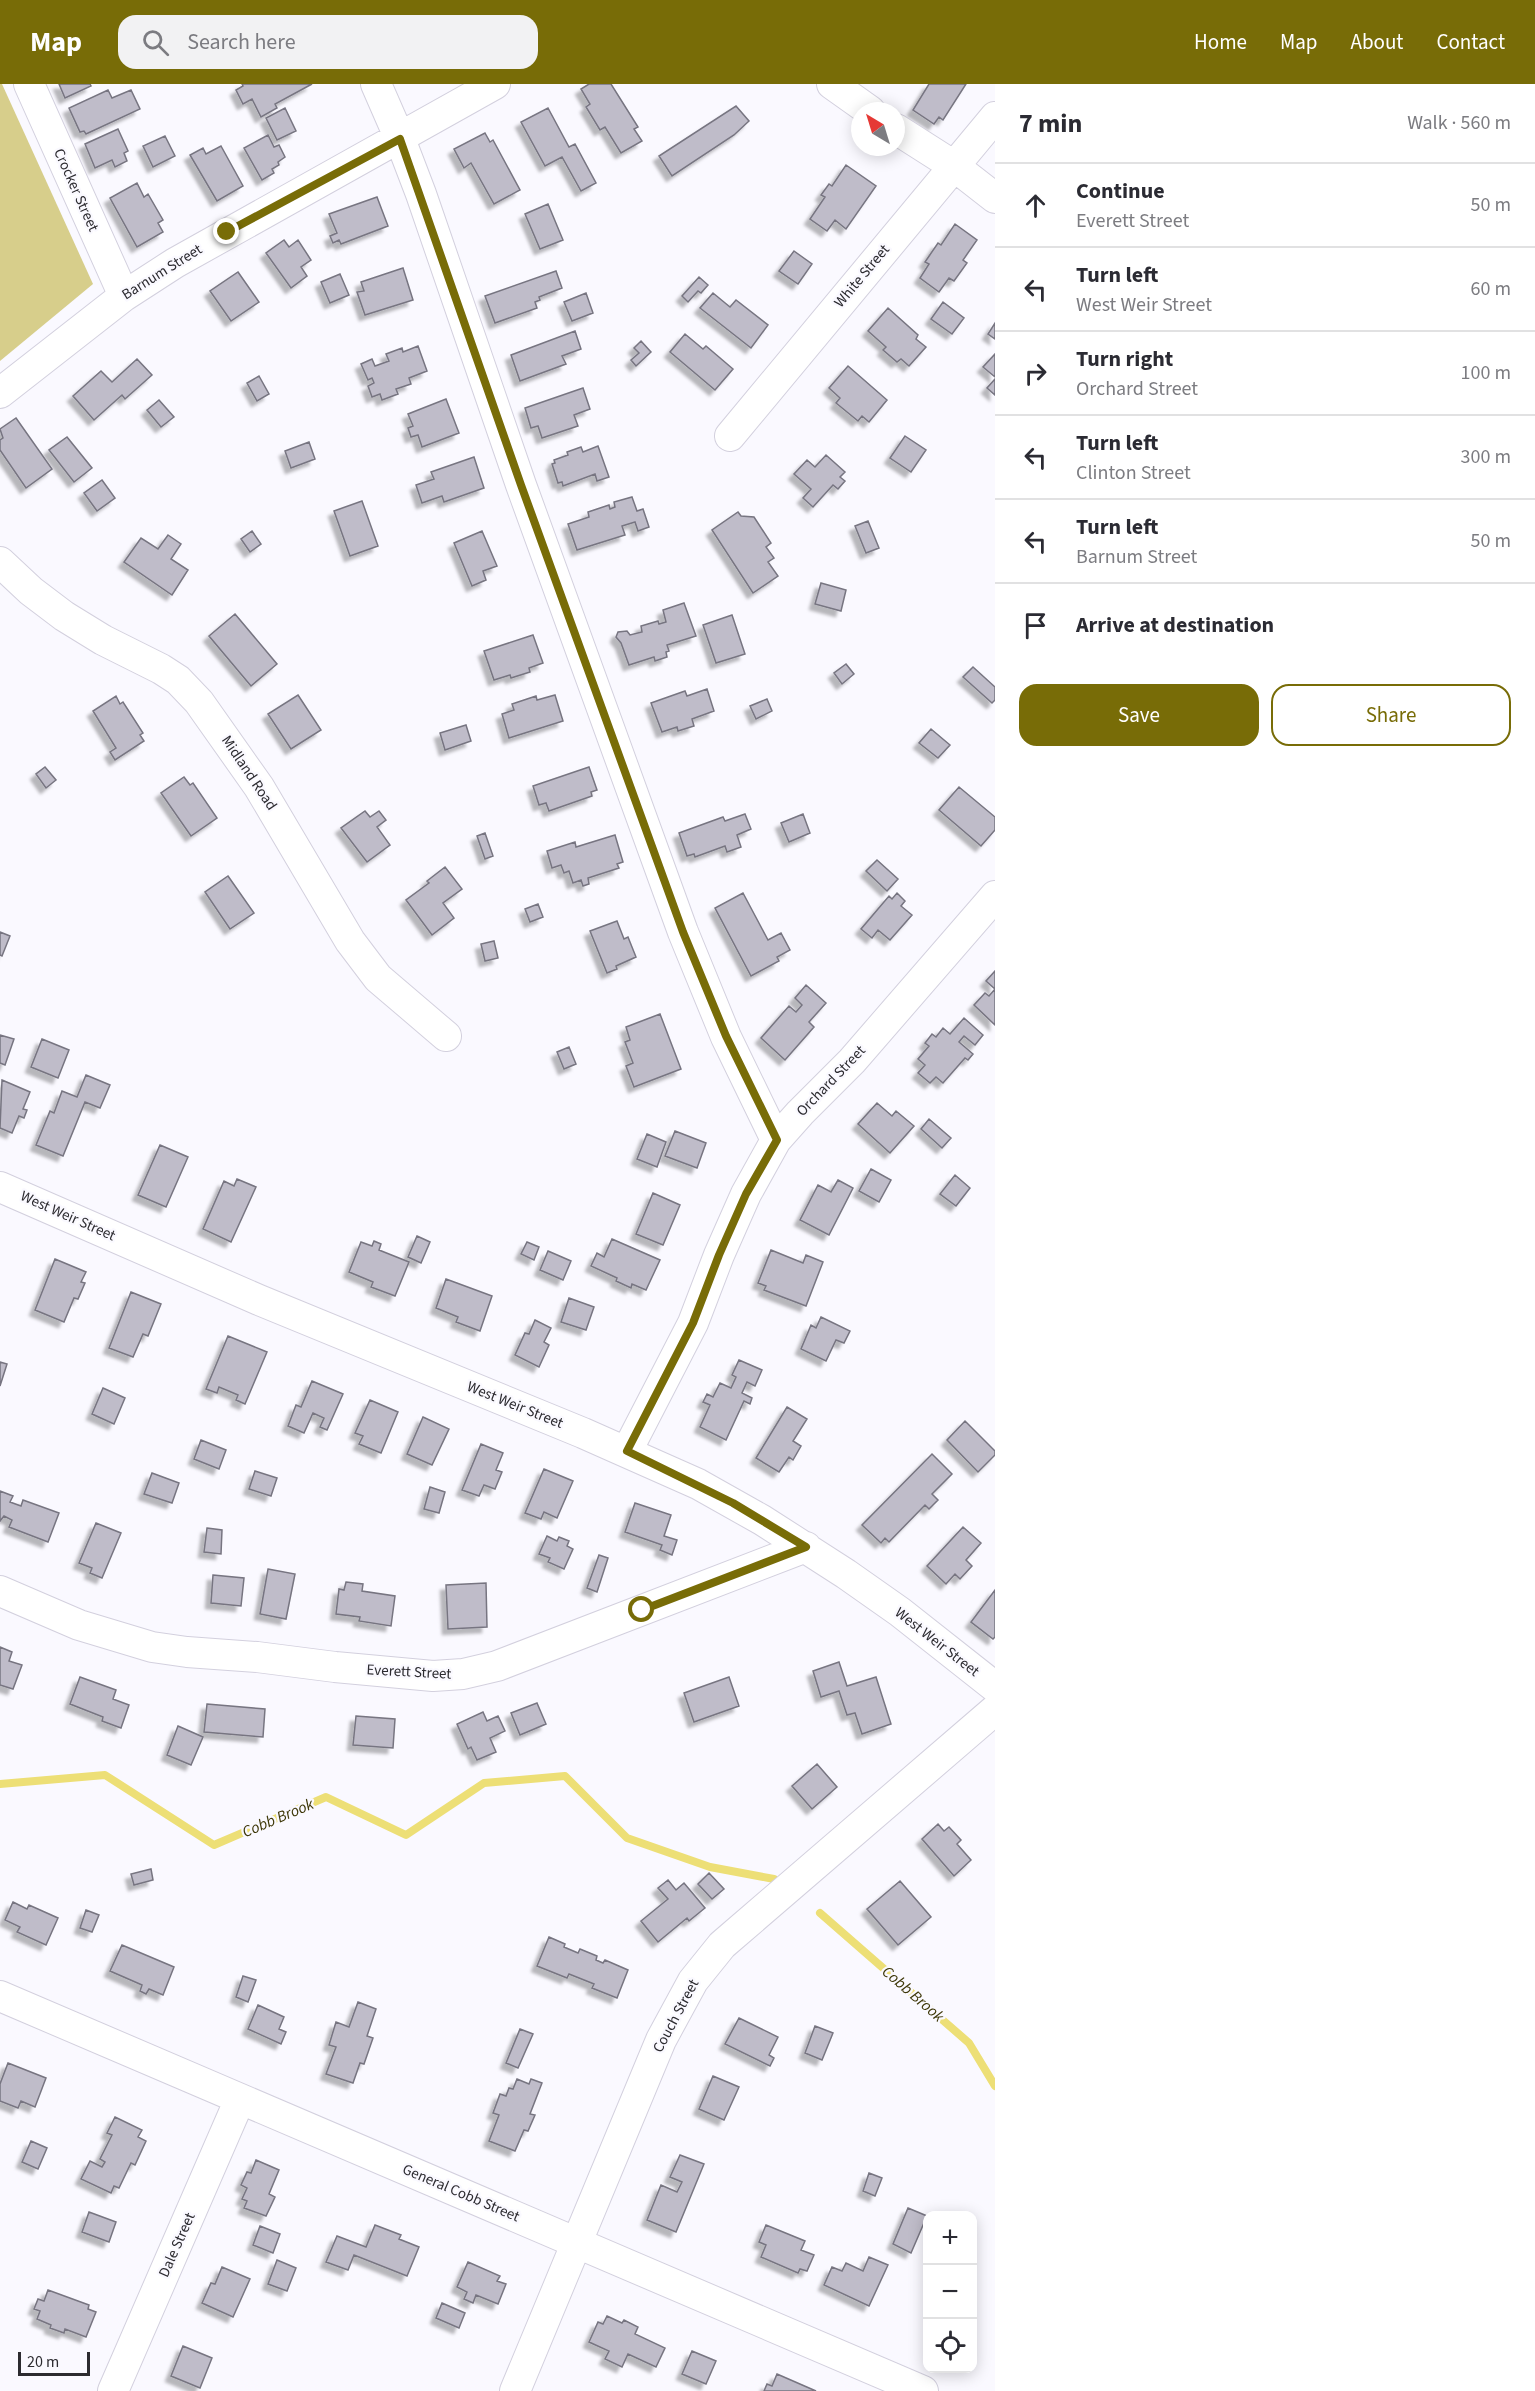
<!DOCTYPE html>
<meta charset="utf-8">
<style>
:root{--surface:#fff;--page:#f2f2f3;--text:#2b2b33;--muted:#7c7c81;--line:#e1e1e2;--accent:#786c07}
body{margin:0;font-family:"Source Sans 3",sans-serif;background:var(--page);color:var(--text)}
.controls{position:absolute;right:18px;bottom:18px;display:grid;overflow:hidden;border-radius:12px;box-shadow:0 3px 15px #0003}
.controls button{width:54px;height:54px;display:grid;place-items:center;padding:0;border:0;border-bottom:2px solid var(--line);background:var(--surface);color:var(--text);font:30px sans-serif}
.compass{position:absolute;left:851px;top:18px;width:54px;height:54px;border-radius:50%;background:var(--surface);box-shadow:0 3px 15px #0003;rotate:322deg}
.scale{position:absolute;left:18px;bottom:15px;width:72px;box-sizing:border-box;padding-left:6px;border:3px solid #2c2b30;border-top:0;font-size:16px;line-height:21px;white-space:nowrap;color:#2c2b30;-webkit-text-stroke:4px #faf9ff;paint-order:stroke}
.stop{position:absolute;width:18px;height:18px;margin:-14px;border:4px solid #786c07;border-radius:50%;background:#fff}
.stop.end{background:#786c07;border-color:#fff;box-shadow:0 2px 6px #0008}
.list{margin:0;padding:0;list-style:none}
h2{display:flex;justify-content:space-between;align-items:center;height:78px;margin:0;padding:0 24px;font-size:26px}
h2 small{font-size:20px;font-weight:400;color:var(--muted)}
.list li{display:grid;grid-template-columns:39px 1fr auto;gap:18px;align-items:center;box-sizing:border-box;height:84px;padding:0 24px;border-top:2px solid var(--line)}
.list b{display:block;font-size:22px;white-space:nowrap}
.list p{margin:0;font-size:20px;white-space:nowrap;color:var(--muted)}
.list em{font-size:20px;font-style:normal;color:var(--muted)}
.actions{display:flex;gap:12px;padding:18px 24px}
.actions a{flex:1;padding:14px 0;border:2px solid var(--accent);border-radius:18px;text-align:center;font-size:21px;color:var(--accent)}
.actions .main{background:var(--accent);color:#fff}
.icon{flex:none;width:33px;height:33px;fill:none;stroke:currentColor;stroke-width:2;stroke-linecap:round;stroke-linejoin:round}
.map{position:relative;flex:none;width:995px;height:2307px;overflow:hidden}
header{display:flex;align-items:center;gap:36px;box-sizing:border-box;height:84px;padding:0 30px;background:var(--accent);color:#fff}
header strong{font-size:28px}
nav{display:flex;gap:33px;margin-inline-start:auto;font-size:21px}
.search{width:420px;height:54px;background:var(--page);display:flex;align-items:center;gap:15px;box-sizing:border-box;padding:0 21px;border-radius:18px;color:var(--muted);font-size:22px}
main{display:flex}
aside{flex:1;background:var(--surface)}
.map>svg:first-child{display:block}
.green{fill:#d7ce8b}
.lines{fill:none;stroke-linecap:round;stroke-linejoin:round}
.stream{stroke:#eddf76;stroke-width:8}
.building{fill:#bfbcc9;stroke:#777581;stroke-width:1.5;filter:url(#shadow)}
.minor-casing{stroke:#d3d0de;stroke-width:32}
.minor{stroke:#fff;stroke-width:30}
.route{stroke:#786c07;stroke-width:8}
.labels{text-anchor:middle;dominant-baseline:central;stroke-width:4.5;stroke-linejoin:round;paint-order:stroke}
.street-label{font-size:15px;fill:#2c2b30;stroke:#faf9ff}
.water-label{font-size:16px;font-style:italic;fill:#3d3708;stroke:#faf9ff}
</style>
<header>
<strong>Map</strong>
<div class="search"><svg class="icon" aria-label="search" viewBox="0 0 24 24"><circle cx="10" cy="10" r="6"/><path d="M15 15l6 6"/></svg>Search here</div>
<nav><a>Home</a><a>Map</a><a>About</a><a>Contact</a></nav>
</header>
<main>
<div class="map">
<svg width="995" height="2307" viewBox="0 0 995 2307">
<defs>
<filter id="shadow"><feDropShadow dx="-5.5" dy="5.5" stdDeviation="1.5" flood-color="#0004"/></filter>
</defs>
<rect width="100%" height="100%" fill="#faf9ff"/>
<path class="green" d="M0,0H2L93,200L0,277Z"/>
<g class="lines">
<path class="stream" d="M0,1700L105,1691L214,1761L326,1713L406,1751L484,1699L565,1692L627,1754L710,1783L774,1795
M820,1829L969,1959L995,2002"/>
</g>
<path class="building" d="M59,0H90L91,2L65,14Z
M242,0H312L275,20L277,24L261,33L252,15L243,20L236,6L243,2Z
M589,0H611L638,43L634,45L642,57L621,69L605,43L600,46L586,23L590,20L581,5Z
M929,0H966L943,36L939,33L934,40L913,26Z
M108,6L112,14L131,6L140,25L86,50L84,47L80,48L69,24Z
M736,22L749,37L734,51L672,92L659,72Z
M285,24L296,47L277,56L266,34Z
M548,24L569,63L575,60L596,99L581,107L562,73L545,82L521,38Z
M118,45L128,67L124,69L127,77L115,83L112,76L95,84L85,60Z
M485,49L490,58L493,56L520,106L494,120L471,79L464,84L454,65Z
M268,51L274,63L279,61L285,73L278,78L279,81L272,85L274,89L262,96L244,64Z
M165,52L175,72L153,83L143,62Z
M221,62L243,102L217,117L190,71L203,64L206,70Z
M846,81L876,102L846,145L835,136L827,147L810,135L825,113L821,111L829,100L832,102Z
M137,99L144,113L148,110L163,136L158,139L163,148L137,163L110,114Z
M377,113L388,142L341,160L339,156L333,159L330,152L337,149L329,130Z
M548,120L563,156L540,165L525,130Z
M955,140L977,156L963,176L967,179L954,197L949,194L939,208L920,194L929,180L925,178L938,159L941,161Z
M284,156L289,163L298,156L311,176L301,183L307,192L291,204L266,169Z
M794,167L812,180L798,200L779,187Z
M403,184L413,216L365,231L357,208L364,207L361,198Z
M556,187L562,204L539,213L540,216L535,218L537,224L495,239L485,212Z
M238,188L259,218L231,237L210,207Z
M340,190L349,211L330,219L321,198Z
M699,193L708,201L701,209L698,207L688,218L682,212Z
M586,209L593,229L572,237L564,218Z
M713,209L730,223L736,216L768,241L751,264L700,224Z
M943,218L964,234L952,250L931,235Z
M888,224L918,251L916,255L926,263L909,282L901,275L897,278L883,266L886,263L868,247Z
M995,239V255L988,250Z
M575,247L581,265L562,272L566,280L520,297L511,271Z
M685,250L703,265L706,262L733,285L715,306L670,268Z
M641,257L651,268L636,282L631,276L639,269L634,264Z
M418,262L427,287L409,294L411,300L396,305L398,310L382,316L380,310L372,313L368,302L374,299L372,294L368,296L361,280L372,275L375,282L389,277L386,270L402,264L403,268Z
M995,270V293L983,283Z
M137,275L152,291L125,315L122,311L94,336L73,312L101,287L112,298Z
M848,282L887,316L869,338L862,332L858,337L836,319L840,314L829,304Z
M259,292L269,310L257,317L247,299Z
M995,295V311L987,304Z
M583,304L590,325L574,331L578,342L542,354L538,342L531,344L525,324Z
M446,315L459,349L422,363L418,351L411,353L408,344L413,342L408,330Z
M159,316L174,333L161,343L147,326Z
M16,334L52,385L26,404L0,366V356L3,354L0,345Z
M905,352L926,366L911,388L890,374Z
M67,353L92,384L74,398L49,366Z
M309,358L315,375L291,384L285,367Z
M598,362L609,393L597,397L595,390L563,402L562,398L558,399L552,380L555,379L554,376L568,371L567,368L581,363L583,368Z
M826,371L845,388L840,393L845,397L838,405L833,401L813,423L803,414L811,405L794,390L807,376L815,383Z
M474,373L484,404L444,418L442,412L422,419L416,401L434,395L431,388Z
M102,396L115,414L97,427L84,409Z
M632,413L637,427L643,425L649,443L638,447L635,438L622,442L625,451L577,466L568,440L589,433L588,428L609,421L610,425L615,423L614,418Z
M362,417L378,462L350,472L334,427Z
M738,428L741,432L754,433L771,459L766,463L774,474L768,478L778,492L753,509L712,446Z
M868,437L879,464L866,469L855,442Z
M252,447L261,460L250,468L241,455Z
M482,447L497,482L483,487L486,496L472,502L454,459Z
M168,451L181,460L171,475L188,486L172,511L124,478L141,454L158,465Z
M821,499L846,506L841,527L815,520Z
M684,519L696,552L667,561L669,567L666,568L667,573L655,577L654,573L629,581L621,559L616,553L618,548L627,547L630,551L642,548L641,542L658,537L659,540L666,538L663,526Z
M235,530L277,580L251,602L209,552Z
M732,531L745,570L716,579L703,541Z
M533,551L543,579L529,584L530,588L511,594L510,591L494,596L484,567Z
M846,580L854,590L842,600L834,589Z
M973,583L995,603V616L992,619L963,593Z
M707,605L714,627L692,635L694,642L678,647L677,643L662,648L651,619L685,607L687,612Z
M298,611L321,646L291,665L268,630Z
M555,611L563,637L509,654L502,630L514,626L512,620L536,612L537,616Z
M116,612L120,620L123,618L143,649L140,651L144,657L115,676L110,668L116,664L93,627Z
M767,615L772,627L756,635L750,622Z
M466,641L471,657L445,666L440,649Z
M931,645L950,661L938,674L919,659Z
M45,683L56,696L46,704L36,690Z
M589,683L597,706L591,708L592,712L549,727L546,719L539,721L533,702Z
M184,693L190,701L193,699L217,734L191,752L161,709Z
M959,703L995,733V746L981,762L939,726Z
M365,727L370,733L379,727L386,736L377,743L390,761L367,778L341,744Z
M745,730L751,745L737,751L741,763L727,768L725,762L695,773L694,770L687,772L679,749L723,733L725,737Z
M803,730L810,749L789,758L781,739Z
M485,749L493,772L485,775L477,752Z
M615,751L623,778L617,780L619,784L588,794L589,800L583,802L581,796L573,799L569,787L564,789L561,781L552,784L547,767L575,758L576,763Z
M877,776L898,795L887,807L866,787Z
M445,783L462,805L443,819L454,834L432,851L406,816L429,799L427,797Z
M228,792L254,829L230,845L205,808Z
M743,809L768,856L781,849L790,866L777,873L779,877L751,892L715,824Z
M897,809L905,817L901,822L912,831L890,856L878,846L872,854L861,845L889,812L892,815Z
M538,820L543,833L530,838L525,825Z
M617,837L624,855L628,853L636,873L616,882L617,885L607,889L590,847Z
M0,848L10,852L2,872L0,871Z
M494,857L498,874L485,877L481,860Z
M995,887V905L986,897Z
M806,901L826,919L809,938L814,943L785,976L761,954L789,922L796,928L802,921L795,914Z
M995,905V941L974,921L985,909L989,912Z
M660,930L681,985L634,1003L626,982L633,979L625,958L630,956L626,943Z
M964,934L983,951L975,961L964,952L959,958L973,970L968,976L965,974L943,999L936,993L930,999L918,989L925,981L918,975L929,962L925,959L932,950L936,953L943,944L950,950Z
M0,951L14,955L5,981L0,979Z
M42,955L69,966L58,994L31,983Z
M569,963L576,980L564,985L557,968Z
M86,991L110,1001L100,1024L85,1018L63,1072L36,1061L50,1027L54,1029L62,1007L77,1013Z
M2,996L30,1008L23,1025L27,1026L24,1034L19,1032L12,1049L0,1044Z
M877,1019L892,1032L896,1027L914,1042L890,1069L858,1040Z
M929,1035L951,1054L942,1064L921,1045Z
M675,1047L706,1059L697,1084L665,1072Z
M647,1050L666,1058L657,1083L637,1075Z
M160,1061L188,1073L166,1123L138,1111Z
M871,1085L891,1096L879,1118L859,1107Z
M955,1091L970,1104L956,1122L940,1110Z
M237,1095L256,1103L231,1158L203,1145L224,1097L234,1102Z
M838,1096L853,1104L829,1151L800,1136L818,1101L831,1108Z
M653,1109L680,1121L663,1161L636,1150Z
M417,1152L430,1158L421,1179L408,1173Z
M612,1155L660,1176L646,1206L632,1200L631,1204L616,1197L617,1194L591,1182L597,1169L604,1173Z
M374,1157L381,1160L379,1166L409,1178L395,1212L371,1203L373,1198L349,1188L361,1158L372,1162Z
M527,1158L539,1163L534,1176L521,1170Z
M771,1166L803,1179L806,1171L823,1178L806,1222L764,1206L766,1202L758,1199Z
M548,1167L571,1177L563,1196L540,1186Z
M55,1175L86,1188L81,1198L85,1199L78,1215L74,1214L64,1238L35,1226Z
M446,1195L492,1212L480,1247L456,1238L458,1233L436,1224Z
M131,1208L161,1220L148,1252L143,1250L133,1273L109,1264Z
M569,1214L594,1223L586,1246L561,1238Z
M821,1233L850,1247L844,1259L836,1256L826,1277L801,1265L811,1241L816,1244Z
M535,1236L551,1244L544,1258L549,1261L539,1283L515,1271L525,1249L529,1250Z
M228,1252L267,1268L245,1320L236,1316L238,1311L219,1303L217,1309L206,1305Z
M739,1276L762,1286L755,1302L747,1298L742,1309L752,1314L750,1320L744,1317L726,1356L700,1343L710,1321L703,1318L707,1310L713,1313L720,1299L731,1304L736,1293L732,1291Z
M0,1278L7,1280L0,1302Z
M312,1297L343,1310L327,1346L320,1343L324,1334L313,1329L304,1349L288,1342L296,1321L301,1323Z
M103,1304L125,1314L114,1340L92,1330Z
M370,1316L398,1328L381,1369L359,1360L363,1352L355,1349Z
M787,1323L807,1335L793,1357L801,1362L793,1376L789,1373L779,1388L756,1374Z
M423,1333L449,1345L432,1381L407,1370Z
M965,1337L995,1367V1371L978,1388L947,1356Z
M201,1356L226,1366L219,1385L194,1375Z
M481,1360L503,1369L496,1386L502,1388L495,1405L484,1401L479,1412L462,1406Z
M932,1370L952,1390L932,1410L938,1416L929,1425L925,1421L889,1458L885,1454L881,1459L862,1441Z
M544,1385L573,1397L557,1434L544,1428L541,1435L525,1429Z
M255,1387L277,1394L271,1412L249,1405Z
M152,1389L179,1399L172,1419L144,1410Z
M430,1403L445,1408L439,1429L424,1425Z
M0,1407L13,1412L10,1418L21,1422L23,1416L59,1429L48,1458L9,1443L12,1436L4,1432L0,1437Z
M635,1419L671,1431L664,1452L677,1456L672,1471L660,1466L662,1461L625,1448Z
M96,1439L121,1449L102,1494L90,1489L92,1484L79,1479Z
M963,1443L981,1459L966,1476L972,1482L960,1495L955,1490L946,1500L927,1482Z
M207,1444L222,1446L221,1470L204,1468Z
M547,1452L557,1457L559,1453L569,1457L567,1462L573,1465L564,1485L548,1478L550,1474L539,1470Z
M599,1471L608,1474L597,1508L587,1504Z
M268,1485L295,1490L286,1535L260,1530Z
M213,1491L244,1494L241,1522L211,1519Z
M346,1498L363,1500L362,1507L395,1512L391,1542L359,1537L360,1533L336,1530L339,1505L344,1506Z
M486,1499L487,1543L448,1545L446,1501Z
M995,1506V1553L993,1555L971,1538Z
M0,1563L12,1568L9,1577L22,1581L13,1605L0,1601Z
M839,1578L847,1602L876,1593L891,1640L862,1650L855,1629L847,1631L839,1607L821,1613L813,1587Z
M80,1593L116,1606L113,1615L129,1621L121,1644L102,1637L103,1633L70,1620Z
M729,1593L739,1622L694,1638L684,1609Z
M537,1619L546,1640L520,1651L511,1629Z
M207,1620L265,1625L263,1653L204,1648Z
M483,1628L487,1637L498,1632L505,1647L490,1654L496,1668L477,1676L471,1663L468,1665L457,1640Z
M356,1632L395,1635L393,1664L353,1661Z
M178,1642L203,1653L191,1681L167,1671Z
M817,1680L837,1703L812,1725L792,1702Z
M938,1740L944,1747L949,1743L961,1756L957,1760L971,1776L954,1792L922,1755Z
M151,1785L153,1796L134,1801L131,1790Z
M709,1789L724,1805L712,1815L698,1800Z
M668,1796L676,1806L684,1799L705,1824L689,1837L687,1834L658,1858L641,1837L668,1815L658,1804Z
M900,1797L931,1833L898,1861L867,1825Z
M13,1818L27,1825L29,1821L58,1834L46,1861L17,1848L20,1843L5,1836Z
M86,1826L99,1831L92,1848L80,1844Z
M549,1853L565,1860L564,1863L578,1869L580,1865L597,1872L596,1876L603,1879L605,1876L628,1886L617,1914L592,1904L594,1900L569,1890L567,1894L537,1882Z
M122,1861L174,1883L163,1911L149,1905L146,1910L140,1907L142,1901L110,1887Z
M243,1892L256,1896L248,1918L236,1913Z
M358,1918L376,1925L367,1952L373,1954L364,1980L360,1979L353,1999L326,1990L336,1963L329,1961L336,1938L349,1943Z
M258,1921L284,1933L279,1945L286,1948L281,1960L248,1945Z
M739,1934L778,1953L769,1971L774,1974L770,1982L725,1960Z
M815,1942L833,1949L822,1976L805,1969Z
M520,1945L533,1950L518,1984L506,1979Z
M8,1979L46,1994L35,2023L21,2017L18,2024L0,2017V2000Z
M713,1992L739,2003L724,2036L699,2025Z
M517,1995L529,2000L531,1995L542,1999L530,2030L535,2031L528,2047L524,2046L515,2067L489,2057L499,2031L493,2029L500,2010L506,2012L509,2004L513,2005Z
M115,2033L142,2046L138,2053L146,2057L135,2081L131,2079L119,2104L114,2102L111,2109L81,2095L90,2077L102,2083L105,2078L100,2075L112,2051L107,2049Z
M31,2057L47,2064L38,2085L22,2078Z
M680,2071L704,2080L676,2148L647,2136L661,2101L677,2108L682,2098L670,2093Z
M256,2076L279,2086L269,2110L275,2113L266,2132L244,2124L247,2117L242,2115L247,2104L241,2101L247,2088L251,2089Z
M869,2089L882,2094L875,2112L863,2107Z
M908,2124L927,2132L911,2169L893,2160Z
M89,2128L116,2138L109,2158L82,2148Z
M375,2141L401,2151L399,2155L419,2163L407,2192L354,2171L348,2186L326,2178L337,2152L366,2163Z
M766,2141L805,2157L801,2166L814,2171L807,2187L800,2185L798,2189L761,2173L766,2161L759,2158Z
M260,2142L280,2150L273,2169L253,2161Z
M869,2173L888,2181L869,2222L824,2201L832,2183L842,2187L846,2179L863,2187Z
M277,2176L296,2184L287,2207L268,2200Z
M468,2178L500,2192L497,2197L506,2200L498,2220L476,2211L473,2219L464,2215L467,2208L457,2203Z
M222,2183L250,2195L233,2233L202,2219L211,2199L215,2200Z
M48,2206L89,2221L88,2225L96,2228L86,2253L65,2245L64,2249L50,2244L51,2241L37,2235L40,2227L34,2225L38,2215L44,2217Z
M442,2219L465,2229L459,2244L436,2234Z
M607,2232L622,2239L624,2236L638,2243L635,2250L665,2264L656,2283L628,2270L622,2283L605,2275L609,2267L589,2258L598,2238L603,2240Z
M183,2262L212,2274L200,2304L171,2292Z
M692,2267L716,2277L706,2300L682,2290Z
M777,2290L816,2307H764L767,2300L772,2302Z"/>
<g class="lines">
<g class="minor-casing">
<path id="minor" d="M29,0L124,212
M376,0L400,55L421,110L521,401L683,848L726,953L776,1056
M832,0L870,27
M896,45L954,82L995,114
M0,309L124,212L175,179L495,0
M730,352L995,33
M0,478L31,507L64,532L103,556L161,585L178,596L199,618L259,703L350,857L378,894L446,952
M0,1103L259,1216L583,1349L698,1400L762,1436L846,1490L900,1528L995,1603
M627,1367L693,1239L719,1171L746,1110L776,1056L800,1029L852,977L995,812
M0,1507L79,1541L152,1563L187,1568L257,1573L335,1583L433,1592L463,1590L497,1582L806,1463
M0,1912L923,2307
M113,2307L240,2015
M515,2307L661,1956L693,1897L722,1861L995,1626"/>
</g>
<use href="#minor" class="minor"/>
</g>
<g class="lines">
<path class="route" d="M227,148L400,55L521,401L683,848L726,952L777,1056L746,1110L719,1171L693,1239L627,1367L733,1419L806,1463L642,1526"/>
</g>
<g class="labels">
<g class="street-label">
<text transform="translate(76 106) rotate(66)">Crocker Street</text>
<text transform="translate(162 188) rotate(-32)">Barnum Street</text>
<text transform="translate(862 192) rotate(-50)">White Street</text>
<text transform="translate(249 689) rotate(56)">Midland Road</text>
<text transform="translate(831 997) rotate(-46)">Orchard Street</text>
<text transform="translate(68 1132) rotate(24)">West Weir Street</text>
<text transform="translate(515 1321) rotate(22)">West Weir Street</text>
<text transform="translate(937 1558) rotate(38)">West Weir Street</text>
<text transform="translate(409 1588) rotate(3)">Everett Street</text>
<text transform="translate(676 1932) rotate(-62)">Couch Street</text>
<text transform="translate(461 2109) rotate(23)">General Cobb Street</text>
<text transform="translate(177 2161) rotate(-66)">Dale Street</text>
</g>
<g class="water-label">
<text transform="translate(278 1734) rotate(-23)">Cobb Brook</text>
<text transform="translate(913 1910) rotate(41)">Cobb Brook</text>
</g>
</g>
</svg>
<div class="controls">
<button>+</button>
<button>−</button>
<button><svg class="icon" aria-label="locate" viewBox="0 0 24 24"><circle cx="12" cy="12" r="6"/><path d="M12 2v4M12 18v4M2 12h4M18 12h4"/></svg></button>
</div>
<svg class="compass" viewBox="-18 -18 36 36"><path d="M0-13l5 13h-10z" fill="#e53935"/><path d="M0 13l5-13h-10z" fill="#7c7c81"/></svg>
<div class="scale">20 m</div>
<div class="stop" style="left:642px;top:1526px"></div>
<div class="stop end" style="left:227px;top:148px"></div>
</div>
<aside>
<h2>7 min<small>Walk · 560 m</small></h2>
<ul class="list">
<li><svg class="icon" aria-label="ahead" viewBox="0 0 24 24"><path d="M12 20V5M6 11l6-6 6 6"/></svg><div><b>Continue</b><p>Everett Street</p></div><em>50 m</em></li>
<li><svg class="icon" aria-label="left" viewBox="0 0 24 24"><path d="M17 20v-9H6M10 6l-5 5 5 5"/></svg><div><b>Turn left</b><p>West Weir Street</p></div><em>60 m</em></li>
<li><svg class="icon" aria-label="right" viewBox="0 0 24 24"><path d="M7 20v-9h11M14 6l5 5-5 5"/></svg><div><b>Turn right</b><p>Orchard Street</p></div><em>100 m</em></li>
<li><svg class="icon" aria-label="left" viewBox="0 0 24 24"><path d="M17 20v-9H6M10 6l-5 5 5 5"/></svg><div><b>Turn left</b><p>Clinton Street</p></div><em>300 m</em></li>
<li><svg class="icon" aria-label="left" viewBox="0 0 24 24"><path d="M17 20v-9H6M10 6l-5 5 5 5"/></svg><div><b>Turn left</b><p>Barnum Street</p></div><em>50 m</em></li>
<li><svg class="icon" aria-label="arrive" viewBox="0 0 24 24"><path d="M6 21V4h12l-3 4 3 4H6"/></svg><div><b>Arrive at destination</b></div></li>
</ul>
<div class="actions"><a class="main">Save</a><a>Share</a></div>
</aside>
</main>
